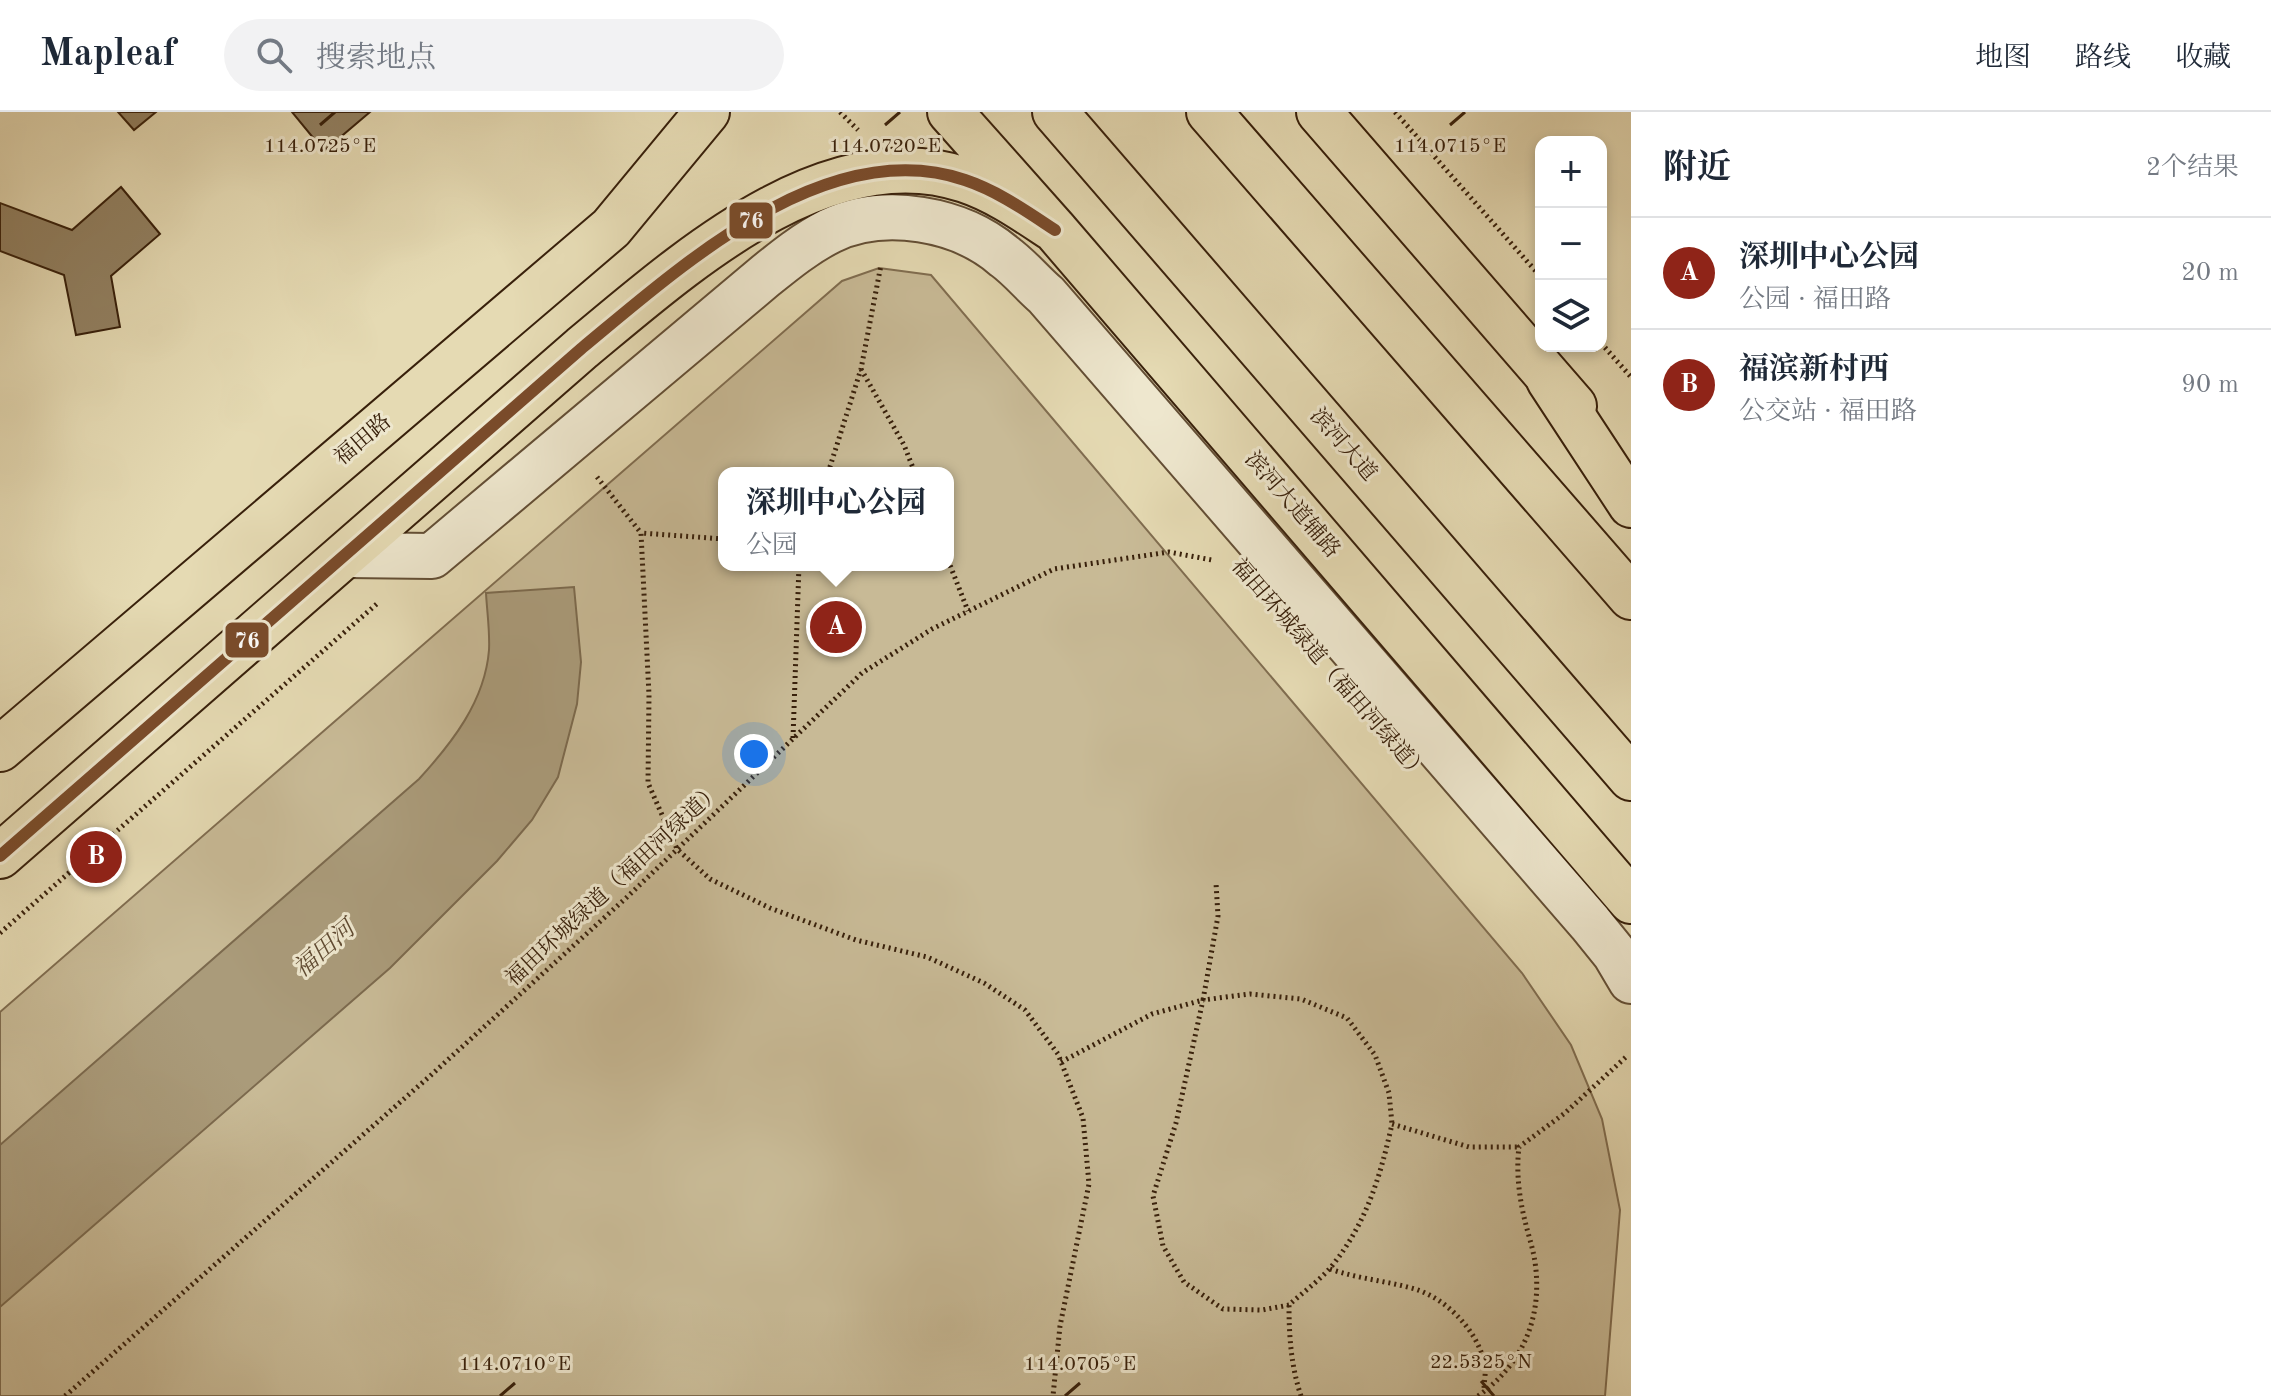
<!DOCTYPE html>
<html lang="zh">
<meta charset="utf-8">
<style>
:root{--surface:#fff;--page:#f2f2f3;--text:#1f2937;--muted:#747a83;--line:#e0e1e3;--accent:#8f2418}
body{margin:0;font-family:"Old Standard TT","Noto Serif SC",serif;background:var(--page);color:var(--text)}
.controls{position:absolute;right:24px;top:24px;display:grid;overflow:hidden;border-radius:16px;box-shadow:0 4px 12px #0003}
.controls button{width:72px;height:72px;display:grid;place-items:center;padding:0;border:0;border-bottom:2px solid var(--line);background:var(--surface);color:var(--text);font:40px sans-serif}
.you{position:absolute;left:754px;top:642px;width:28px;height:28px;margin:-20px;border:6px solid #fff;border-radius:50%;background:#1a73e8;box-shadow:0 0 0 12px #1a73e833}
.badge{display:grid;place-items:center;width:52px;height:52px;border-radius:50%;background:var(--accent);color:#fff;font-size:26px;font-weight:700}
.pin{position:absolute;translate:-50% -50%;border:4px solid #fff;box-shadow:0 2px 8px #0006}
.popup{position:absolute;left:718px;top:355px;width:236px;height:104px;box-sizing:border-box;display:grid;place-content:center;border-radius:16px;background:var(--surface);filter:drop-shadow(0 2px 6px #0005);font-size:26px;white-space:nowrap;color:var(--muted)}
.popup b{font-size:30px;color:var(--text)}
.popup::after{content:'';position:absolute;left:50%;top:100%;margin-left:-16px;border:16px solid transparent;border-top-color:var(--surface)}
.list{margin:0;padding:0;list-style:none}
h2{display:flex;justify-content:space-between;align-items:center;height:104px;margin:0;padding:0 32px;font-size:34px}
h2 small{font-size:26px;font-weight:400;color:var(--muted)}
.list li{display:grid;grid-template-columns:52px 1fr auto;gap:24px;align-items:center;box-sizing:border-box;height:112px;padding:0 32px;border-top:2px solid var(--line)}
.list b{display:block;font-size:30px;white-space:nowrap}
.list p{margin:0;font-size:26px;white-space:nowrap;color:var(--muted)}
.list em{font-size:26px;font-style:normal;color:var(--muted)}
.icon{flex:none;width:44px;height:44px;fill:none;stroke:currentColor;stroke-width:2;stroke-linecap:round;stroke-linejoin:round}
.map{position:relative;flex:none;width:1631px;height:1284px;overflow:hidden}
header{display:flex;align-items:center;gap:48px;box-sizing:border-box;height:112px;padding:0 40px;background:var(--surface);border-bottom:2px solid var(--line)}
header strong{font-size:38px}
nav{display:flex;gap:44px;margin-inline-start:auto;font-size:28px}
.search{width:560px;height:72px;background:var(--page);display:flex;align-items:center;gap:20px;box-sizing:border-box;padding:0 28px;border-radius:44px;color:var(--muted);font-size:30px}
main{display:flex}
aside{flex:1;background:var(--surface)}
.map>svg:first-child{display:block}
.green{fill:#c8ba96;stroke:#806d50;stroke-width:2;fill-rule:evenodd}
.water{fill:#aa9b7a;stroke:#7c6a4e;stroke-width:2}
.building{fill:#928162;stroke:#38200b;stroke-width:2}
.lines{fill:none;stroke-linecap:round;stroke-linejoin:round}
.minor-casing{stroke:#634e35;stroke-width:48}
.major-casing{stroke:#38200b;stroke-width:48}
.highway-casing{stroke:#38200b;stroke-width:48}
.path{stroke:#38200b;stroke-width:5;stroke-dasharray:2 4;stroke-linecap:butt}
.minor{stroke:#eee7ce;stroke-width:44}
.major{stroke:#e5dab3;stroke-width:44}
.highway{stroke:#e5dab3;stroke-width:44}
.bus-1-casing{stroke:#eee7ce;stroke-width:18}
.bus-1{stroke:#7a4b2a;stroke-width:12}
.ticks{fill:none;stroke:#38200b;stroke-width:3}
.labels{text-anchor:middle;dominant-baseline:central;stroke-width:6;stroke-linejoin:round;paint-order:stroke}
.street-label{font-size:22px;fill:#38200b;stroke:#eee7ce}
.water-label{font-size:24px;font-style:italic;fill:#604b32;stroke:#eee7ce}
.ticks-label{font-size:20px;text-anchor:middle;fill:#38200b;stroke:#eee7ce;stroke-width:6;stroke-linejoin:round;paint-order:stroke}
.line-badge{stroke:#eee7ce;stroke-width:3}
.badge-label{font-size:22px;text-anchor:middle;font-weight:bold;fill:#fff}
</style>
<header>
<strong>Mapleaf</strong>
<div class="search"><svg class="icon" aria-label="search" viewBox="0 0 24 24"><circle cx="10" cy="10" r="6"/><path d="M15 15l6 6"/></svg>搜索地点</div>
<nav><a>地图</a><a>路线</a><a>收藏</a></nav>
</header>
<main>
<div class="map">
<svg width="1631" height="1284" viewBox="0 0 1631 1284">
<rect width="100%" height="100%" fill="#e5dab3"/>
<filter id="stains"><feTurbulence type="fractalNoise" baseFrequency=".0025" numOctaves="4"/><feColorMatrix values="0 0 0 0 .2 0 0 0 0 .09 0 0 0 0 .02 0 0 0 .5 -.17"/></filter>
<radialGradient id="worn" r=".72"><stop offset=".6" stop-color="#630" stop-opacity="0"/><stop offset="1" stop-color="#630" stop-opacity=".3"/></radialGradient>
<path class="green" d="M879,156L931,163L1522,861L1571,933L1602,1007L1620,1098L1605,1284H0V900L842,169ZM724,361H948V453H724Z"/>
<path class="water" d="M574,475L581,550L577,592L558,665L532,708L497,749L390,856L0,1195V1033L419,667C452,631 485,589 489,538C490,519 487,500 486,481Z"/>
<path class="building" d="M118,0H156L134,18Z
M292,0H370L324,39Z
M121,75L160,122L111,164L120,215L76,223L64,163L0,139V91L72,118Z"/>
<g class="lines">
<g class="minor-casing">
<path id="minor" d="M348,443L432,444L764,165C785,148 806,131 830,119C884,93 960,106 1005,145C1020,156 1032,171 1046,183L1590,811L1615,842L1631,869"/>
</g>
<g class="major-casing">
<path id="major" d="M950,0L1055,118L1631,789
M1319,0L1574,294
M0,637L611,116L707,0
M0,744L582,236C680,155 826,21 965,68C998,79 1026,99 1055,118"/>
</g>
<g class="highway-casing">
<path id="highway" d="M1055,0L1631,666
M1209,0L1631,485
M1549,268L1631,393"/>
</g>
<path class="path" d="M840,0L858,18
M1395,0L1541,165
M1601,231L1631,265
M861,257L904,333L915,361
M828,361L861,257L881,153
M597,365L641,421
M724,427L641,421L649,583L648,671L677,737L710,767L770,796L856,828L927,845L984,871L1025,898L1058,942L1083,1006L1089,1072L1060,1214L1053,1284
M948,448L968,499
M787,453L797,458
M793,626L799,453
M0,821L379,490
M1061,950L1152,902L1203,888L1218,804L1216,771
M1330,1157C1359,1167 1387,1169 1415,1177C1447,1187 1478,1219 1485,1253C1486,1261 1484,1270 1484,1278
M1289,1193L1262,1198L1223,1197L1184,1170L1163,1134L1153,1084L1176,1011L1203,888L1250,882L1301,887L1347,906L1375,943L1389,981L1392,1012
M65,1284L430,964L626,786L862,561L932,517L1054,457L1169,440L1212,448
M1301,1284C1291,1254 1289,1224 1289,1193C1302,1181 1319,1169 1331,1155C1366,1112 1380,1066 1392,1012L1469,1035H1519
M1478,1284C1523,1252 1543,1205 1535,1150C1533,1136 1528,1122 1525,1109C1519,1085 1516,1059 1519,1035L1565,1001L1627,944"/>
<use href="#minor" class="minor"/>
<use href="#major" class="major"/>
<use href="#highway" class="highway"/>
<g class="bus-1-casing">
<path id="bus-1" d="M0,744L582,236C680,155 826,21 965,68C998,79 1026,99 1055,118"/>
</g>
<use href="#bus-1" class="bus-1"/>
</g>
<path class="ticks" d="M320,13L335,0M885,13L900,0M1450,13L1465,0M1481,1269L1494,1284M500,1284L515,1271M1065,1284L1080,1271"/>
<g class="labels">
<g class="street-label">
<text transform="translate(363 328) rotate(-40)">福田路</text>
<text transform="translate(1343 333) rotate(49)">滨河大道</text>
<text transform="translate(1292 393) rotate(49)">滨河大道辅路</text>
<text transform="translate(1329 558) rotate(49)">福田环城绿道（福田河绿道）</text>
<text transform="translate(614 773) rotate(-43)">福田环城绿道（福田河绿道）</text>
</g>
<g class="water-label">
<text transform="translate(325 838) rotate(-41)">福田河</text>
</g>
</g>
<g class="ticks-label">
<text x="320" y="40">114.0725°E</text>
<text x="885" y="40">114.0720°E</text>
<text x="1450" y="40">114.0715°E</text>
<text x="1481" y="1256">22.5325°N</text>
<text x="515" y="1258">114.0710°E</text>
<text x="1080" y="1258">114.0705°E</text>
</g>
<g class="line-badge">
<rect x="728" y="89" width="46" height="39" rx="8" fill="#7a4b2a"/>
<rect x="224" y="509" width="46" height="38" rx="8" fill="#7a4b2a"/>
</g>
<g class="badge-label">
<text x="751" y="116">76</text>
<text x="247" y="536">76</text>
</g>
<rect width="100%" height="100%" filter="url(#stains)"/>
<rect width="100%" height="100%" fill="url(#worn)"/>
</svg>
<div class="controls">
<button>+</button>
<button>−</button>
<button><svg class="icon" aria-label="layers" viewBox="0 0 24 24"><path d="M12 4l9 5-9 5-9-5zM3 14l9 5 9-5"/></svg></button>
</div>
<div class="you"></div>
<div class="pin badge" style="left:836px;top:515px">A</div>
<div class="popup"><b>深圳中心公园</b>公园</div>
<div class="pin badge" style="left:96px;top:745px">B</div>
</div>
<aside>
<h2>附近<small>2个结果</small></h2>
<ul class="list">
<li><span class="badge">A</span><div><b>深圳中心公园</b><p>公园 · 福田路</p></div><em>20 m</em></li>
<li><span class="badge">B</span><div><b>福滨新村西</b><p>公交站 · 福田路</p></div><em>90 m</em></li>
</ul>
</aside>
</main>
